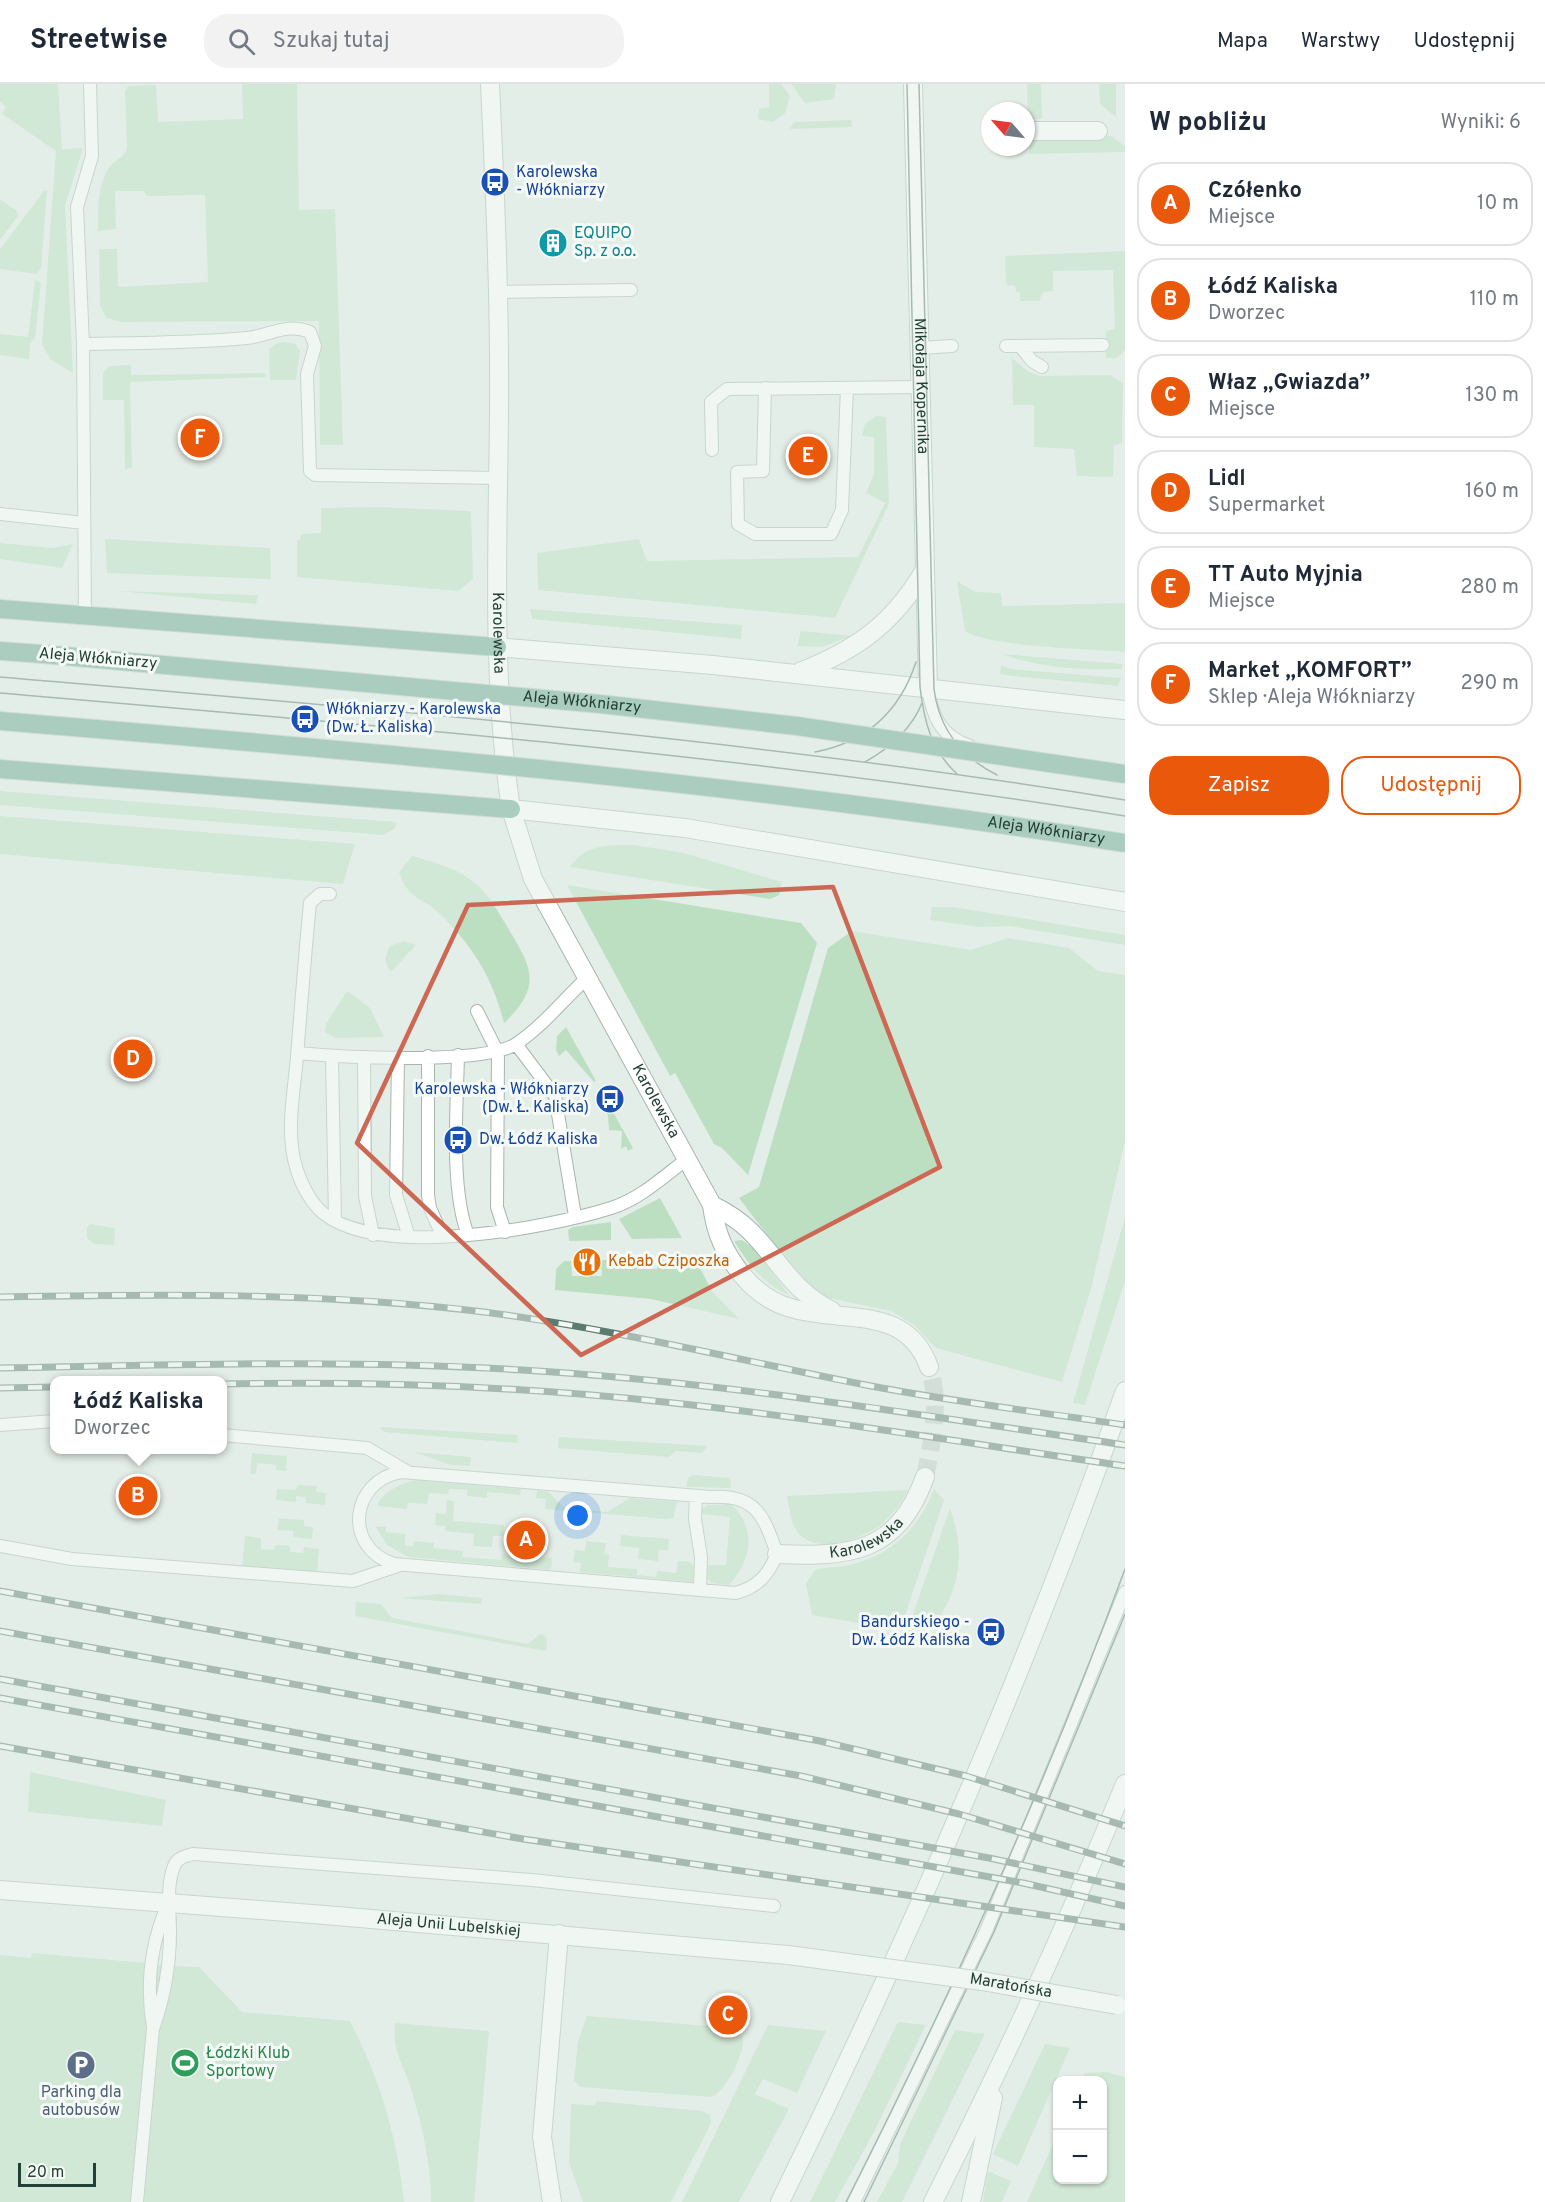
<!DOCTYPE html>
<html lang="pl">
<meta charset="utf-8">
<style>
:root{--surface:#fff;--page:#f2f2f3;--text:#1f2937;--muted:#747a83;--line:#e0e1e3;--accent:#ea580c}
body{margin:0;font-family:Overpass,sans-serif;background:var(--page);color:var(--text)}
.controls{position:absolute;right:18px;bottom:18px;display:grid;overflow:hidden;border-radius:12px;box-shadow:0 2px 4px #0004}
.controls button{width:54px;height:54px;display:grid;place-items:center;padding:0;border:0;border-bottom:2px solid var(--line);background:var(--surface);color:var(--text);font:30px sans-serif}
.compass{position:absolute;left:981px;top:18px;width:54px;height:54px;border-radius:50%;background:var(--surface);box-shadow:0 2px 4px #0004;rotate:298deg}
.scale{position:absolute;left:18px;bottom:15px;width:78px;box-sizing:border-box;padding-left:6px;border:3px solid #224035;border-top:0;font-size:16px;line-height:21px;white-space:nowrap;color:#224035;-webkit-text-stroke:4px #f5faf7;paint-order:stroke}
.you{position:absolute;left:578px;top:1432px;width:21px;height:21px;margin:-15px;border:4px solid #fff;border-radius:50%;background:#1a73e8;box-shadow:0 0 0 9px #1a73e833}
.badge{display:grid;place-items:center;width:39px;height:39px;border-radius:50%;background:var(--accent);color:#fff;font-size:20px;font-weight:700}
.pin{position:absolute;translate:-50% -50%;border:3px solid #fff;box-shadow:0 2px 6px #0006}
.popup{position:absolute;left:50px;top:1292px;width:177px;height:78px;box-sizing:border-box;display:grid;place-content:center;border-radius:12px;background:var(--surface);filter:drop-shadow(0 2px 4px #0005);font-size:20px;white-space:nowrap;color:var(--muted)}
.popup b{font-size:22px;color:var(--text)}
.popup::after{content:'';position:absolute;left:50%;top:100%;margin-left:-12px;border:12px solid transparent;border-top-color:var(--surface)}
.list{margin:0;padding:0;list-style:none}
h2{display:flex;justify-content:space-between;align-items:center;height:78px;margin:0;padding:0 24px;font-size:26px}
h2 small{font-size:20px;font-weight:400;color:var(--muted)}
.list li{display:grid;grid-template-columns:39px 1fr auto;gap:18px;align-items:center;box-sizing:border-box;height:84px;margin:0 12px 12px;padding:0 12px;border:2px solid var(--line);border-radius:24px}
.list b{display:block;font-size:22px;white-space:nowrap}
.list p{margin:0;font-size:20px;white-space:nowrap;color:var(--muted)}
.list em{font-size:20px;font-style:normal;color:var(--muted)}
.actions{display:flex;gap:12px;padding:18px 24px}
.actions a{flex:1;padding:14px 0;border:2px solid var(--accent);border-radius:24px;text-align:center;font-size:21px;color:var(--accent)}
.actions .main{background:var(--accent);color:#fff}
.icon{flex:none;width:33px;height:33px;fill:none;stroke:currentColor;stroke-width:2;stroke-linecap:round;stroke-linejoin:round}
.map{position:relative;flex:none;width:1125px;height:2118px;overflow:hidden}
header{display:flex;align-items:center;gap:36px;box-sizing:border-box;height:84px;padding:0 30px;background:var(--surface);border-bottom:2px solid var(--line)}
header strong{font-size:28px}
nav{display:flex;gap:33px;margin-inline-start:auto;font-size:21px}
.search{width:420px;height:54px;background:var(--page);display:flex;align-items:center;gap:15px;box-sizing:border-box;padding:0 21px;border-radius:24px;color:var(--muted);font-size:22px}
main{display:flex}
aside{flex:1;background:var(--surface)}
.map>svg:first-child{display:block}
.green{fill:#bcdfc2}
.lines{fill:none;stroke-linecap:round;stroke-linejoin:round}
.street-tunnel{stroke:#bdcbc4;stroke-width:18;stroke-dasharray:18 9;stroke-linecap:butt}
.lane-casing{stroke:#a6b6af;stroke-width:14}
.street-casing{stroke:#a6b6af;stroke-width:20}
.secondary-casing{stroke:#a2baaf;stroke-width:20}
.primary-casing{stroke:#c1cac6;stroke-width:20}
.lane{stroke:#fff;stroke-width:12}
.street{stroke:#fff;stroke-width:18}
.secondary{stroke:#fff;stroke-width:18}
.primary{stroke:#67a58f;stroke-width:18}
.tram{stroke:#5d7b71;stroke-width:1.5}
.rail-casing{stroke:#5d7b71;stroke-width:7}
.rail{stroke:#f5faf7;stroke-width:4.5;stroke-dasharray:14;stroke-linecap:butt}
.secondary-bridge-casing{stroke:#a2baaf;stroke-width:20;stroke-linecap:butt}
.primary-bridge-casing{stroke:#c1cac6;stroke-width:20;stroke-linecap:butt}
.secondary-bridge{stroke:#fff;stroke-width:18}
.primary-bridge{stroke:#67a58f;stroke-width:18}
.marked{fill:none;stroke:#cc6853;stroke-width:4.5;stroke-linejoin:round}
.labels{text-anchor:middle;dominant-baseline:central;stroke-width:6;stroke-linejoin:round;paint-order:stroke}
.transit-label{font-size:16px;fill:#164399;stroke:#f5faf7;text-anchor:start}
.culture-label{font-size:16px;fill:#0d838f;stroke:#f5faf7;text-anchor:start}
.street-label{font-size:16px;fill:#224035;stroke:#f5faf7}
.food-label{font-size:16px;fill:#c56008;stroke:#f5faf7;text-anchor:start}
.leisure-label{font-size:16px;fill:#27864d;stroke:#f5faf7;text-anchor:start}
.service-label{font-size:16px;fill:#4e5e75;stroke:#f5faf7}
</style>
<header>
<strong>Streetwise</strong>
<div class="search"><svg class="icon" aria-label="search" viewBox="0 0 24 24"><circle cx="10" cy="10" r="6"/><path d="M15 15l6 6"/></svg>Szukaj tutaj</div>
<nav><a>Mapa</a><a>Warstwy</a><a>Udostępnij</a></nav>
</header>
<main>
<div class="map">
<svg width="1125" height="2118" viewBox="0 0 1125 2118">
<rect width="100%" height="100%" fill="#e4eee8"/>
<path class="green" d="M0,0H58L62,65L83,64L65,122L73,289L51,276L42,260L56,67L2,30L6,23L0,18Z
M242,0H297L299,126L335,125L343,361H320L319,237L122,238L106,234L100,221L99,165H117L118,203L208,198L205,111L147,112L144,107H115L116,145L98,147C98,127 97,103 108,85C113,76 124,75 127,64L125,7L128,2L156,1L158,38L243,35Z
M769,0H781L790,12L785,29L773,38L758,35L759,25L769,23Z
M791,0H836L834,15L805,19Z
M1027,0H1041L1042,35H1028Z
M1099,0H1116V33L1100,20Z
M851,36L852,43L790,45L793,39L797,38Z
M1111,52L1125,62V68L1029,70L1030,56Z
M44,107H47L41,185L36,190L0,185V165Z
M0,115L17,127L18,132L0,156Z
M1125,167V266L1117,274H1106V247L1115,245L1113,186L1053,187V207L1043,208L1039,217H1020V208H1016L1015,202L1007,201L1006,198L1005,172Z
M35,196L41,199L35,254L30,259L29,275L0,271V250L28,253Z
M285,258L295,260L300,267L296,296H270L269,265L277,259Z
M1012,274L1029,288L1040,292L1110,291L1123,299L1122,359L1114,361L1113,393L1077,392L1074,365L1034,363V321H1013Z
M131,281V291L265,289L266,293L130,298L132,384L125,385L124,316H103V289L109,282Z
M876,332L886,333L889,420L835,534L538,506L537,469L639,455L647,477L858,473L885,419L866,409L874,390V353L862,352L865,340Z
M377,423L471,427L473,495L458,507L297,493V456H300L301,450L321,449V424Z
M105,455L270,464L271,495L107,489Z
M0,459L52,464L73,460L62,484L0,475Z
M957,497L975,508L1001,509L1002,522L1125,519V568C1090,565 990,563 965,547Z
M118,507L258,511L256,520Z
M530,525L742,541L741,555L532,535Z
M801,547L852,552L821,563L797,562Z
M1002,570L1123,580L1122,585C1087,587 1034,583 1002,570Z
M1001,581L1011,585L1121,594L1118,602L1013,592L1000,590Z
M0,707L396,738L395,744L384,751L0,721Z
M0,732L355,760L343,800L0,770Z
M634,761L684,769L782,798L779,811L770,815L570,783C585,760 609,761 634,761Z
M412,772C433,778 454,783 471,796C487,807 495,823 505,839C529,880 546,900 504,939C493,894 472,861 439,829C419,811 409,817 399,788Z
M567,801L801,839L817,859L748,1091L722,1064L714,1060L675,989L670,992Z
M932,823H953L1125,851V861L1009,842L979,843L930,836Z
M852,847L971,866L1008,854L1069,864L1098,887L1125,891V1057L1092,1201L1062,1298L936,1264L914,1241L891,1227L824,1213L804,1199L739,1114L759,1103L828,864Z
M403,857L416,861L391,888C384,878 384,872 390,862Z
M347,907L370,924L384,953L335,954L325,948L326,940Z
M566,943L596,997L594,998L566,966L559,972L556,966L557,952Z
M601,1006L633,1064L628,1067L626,1062L621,1065L622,1047L609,1046L608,1032L599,1007Z
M660,1114L682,1154L632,1155L619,1135Z
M1125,1133V1197L1085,1321L1073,1319Z
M611,1138V1156L569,1157L568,1146L573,1143Z
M90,1140L115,1144L114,1161L94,1160L87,1154V1143Z
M742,1156L753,1164L789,1211C763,1200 749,1181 734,1157Z
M694,1173L712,1207L739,1235L651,1215L555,1206L556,1185L564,1177H571L572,1192H602L601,1176L644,1175V1185H657L658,1175Z
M379,1343L518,1351L517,1359L384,1348Z
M559,1353L708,1362L701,1369L676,1367L669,1373L558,1364Z
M414,1368L471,1373L470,1382L451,1381Z
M252,1369L287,1372L286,1387L276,1386V1381L257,1379L256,1390H250Z
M693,1391L730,1394L731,1404L686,1403L688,1394Z
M417,1396L521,1405L520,1411L487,1408V1414L467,1412V1406L449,1405L448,1410L429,1409L427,1420L408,1419L407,1425L377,1422C383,1407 401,1399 417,1396Z
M297,1401L317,1402L316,1408L326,1409L325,1421L306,1419L305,1413L296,1412V1418L276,1416L277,1405L296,1406Z
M934,1405L944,1416L900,1546L812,1531L806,1500L814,1487C824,1482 835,1484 846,1482C889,1473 919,1445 934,1405Z
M537,1406L549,1408L564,1424L607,1428L630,1414L677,1418L673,1434L667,1435L545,1425L546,1415L536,1414Z
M908,1406C902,1417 895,1428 886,1436C867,1455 812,1475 795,1444C790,1435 789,1422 787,1412Z
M447,1416L454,1417L453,1437L504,1441L503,1452H493L492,1463L473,1462L474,1450L445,1447V1442L435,1441L436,1429L446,1430Z
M731,1420C757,1445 752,1476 729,1501L712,1499L706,1494V1481H726L730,1433L703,1430L701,1426L708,1421Z
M950,1424C967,1469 960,1514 926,1549L907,1547Z
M279,1434L304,1436V1442L313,1443L312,1455L293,1453V1447L277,1446Z
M375,1442L386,1443V1448L405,1450V1462H413L414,1457L434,1459V1464L463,1467L462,1473L501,1476L502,1470L552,1474L551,1486L408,1473L387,1461Z
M621,1451L669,1455L668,1466H659L658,1477L638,1475L639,1464L620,1462Z
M245,1452L261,1454V1465L274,1466L275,1461L290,1462V1468L303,1469L304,1463L319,1465L317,1488L242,1483Z
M586,1457L606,1459L604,1470L609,1471L608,1483L637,1485V1491L656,1493L657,1487L676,1489L678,1477L690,1478L694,1483L693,1498L580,1488L581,1479L573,1478L575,1466L585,1467Z
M439,1510L482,1514L481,1520L399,1514Z
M356,1518L381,1520L392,1534L528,1560L540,1550L544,1551L547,1555L546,1567L355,1532Z
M30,1688L166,1716L162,1742L28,1728Z
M32,1869L147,1879V1881L199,1883L242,1928L350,1937C380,1995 397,2052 404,2118H0V1871L31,1874Z
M587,1932L732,1944L743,1953C745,1969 727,2005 712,2013L580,2003L574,1996L578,1957Z
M898,1938L926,1941L874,2048L835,2118H810Z
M395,1939L489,1947L474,2118H431C431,2080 422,2041 411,2005C403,1979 392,1968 395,1939Z
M768,1941L826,1947L797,2009L763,1995L755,2010L789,2025L739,2118H682Z
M955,1946L985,1950L902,2118H877L898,2079L900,2060Z
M1045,1960L1070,1964L1018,2082L993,2070Z
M1106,1988L1125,1993V2118H1027L1057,2051L1058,2096H1102V1996H1082L1085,1989Z
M597,2017L702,2027L710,2031L711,2039L671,2118H583L569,2079L571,2020L594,2021Z
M990,2088L1011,2097L1002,2118H983L987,2090Z"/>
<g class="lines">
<path class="street-tunnel" d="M925,1393C932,1358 941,1318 929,1283"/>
<g class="lane-casing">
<path id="lane" d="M499,208L631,206
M83,260C137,259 193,259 247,254C270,252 286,238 310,248L315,262L307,290L310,387L315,391L499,394
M1006,262L1103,261
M1020,262L1032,277L1042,283
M919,264L952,262
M765,304L763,387L737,388L738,440L755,450H831L842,426L847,304
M712,366L711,318L727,305L920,303
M0,430L84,439
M85,532L83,260L77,123L92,72L90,0
M928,604C932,632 941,653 970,662
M330,810H320L310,819C305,870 301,922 297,973C294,1009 285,1051 297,1086C301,1100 311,1119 323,1129C380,1175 544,1145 611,1124C640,1115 663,1093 687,1075
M477,927L498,969L497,1123L505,1148
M516,960L555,1012L575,1132
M297,969C340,973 483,981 516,960C542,943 564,915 587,894
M458,971C457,1022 450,1105 468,1151
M428,972V1111L430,1124L442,1151
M332,973L335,1136
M364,973L365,1112L373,1151
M398,973L396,1111L409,1153
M0,1341L54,1337
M222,1351L367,1364L408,1388
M401,1388L711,1413C756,1410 764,1432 777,1470C769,1490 758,1503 736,1509L394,1480C343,1464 350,1397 401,1388Z
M696,1412L695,1435L701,1473L700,1506
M0,1462L72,1475L353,1497L400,1481
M153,1943C146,1902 151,1860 167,1822
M137,2118L153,1945C164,1914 170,1880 170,1848C170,1826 166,1803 174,1782C177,1774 185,1772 193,1770L532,1796L774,1822
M854,2118L986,1847L1125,1508"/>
</g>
<g class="street-casing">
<g id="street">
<path d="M1026,47H1098"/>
<path id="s1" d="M511,725L533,795L712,1121C715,1144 721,1161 734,1180C748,1201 766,1217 791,1224C842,1240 906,1219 929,1283"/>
<path d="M712,1121C726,1128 739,1136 750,1147C780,1177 791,1206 832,1227"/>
<path id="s2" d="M777,1470C851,1473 897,1469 925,1393"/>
</g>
</g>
<g class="secondary-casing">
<g id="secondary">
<path id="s3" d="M490,0C495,109 500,217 499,326C498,459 491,593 511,725L685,744L1125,818"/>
<path id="s4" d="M913,0L928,604"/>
<path d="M497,563L713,581L1125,626"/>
<path d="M800,588C856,566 893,540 924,487"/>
<path id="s5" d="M0,1806L325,1831L788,1871"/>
<path d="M552,2118L542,2053L559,1850"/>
<path d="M780,2118C910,1854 1027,1584 1125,1307"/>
<path d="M933,2118C1002,1981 1067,1842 1125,1700"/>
<path d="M971,2118L993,2014"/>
</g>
</g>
<g class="primary-casing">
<path id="primary" d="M0,525L497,563
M0,567L42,570
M0,637L36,640
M0,685L511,725"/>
</g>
<use href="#lane" class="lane"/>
<use href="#street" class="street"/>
<use href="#secondary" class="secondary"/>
<use href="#primary" class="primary"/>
<path class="tram" d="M907,0L920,603C924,637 931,666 957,690
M919,0L934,605C939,644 961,673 997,691
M0,593C376,625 752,655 1125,716
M0,609C376,641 752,672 1125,732
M815,668C867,658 900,627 916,578
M865,678C890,664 911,646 922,619
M846,2118C951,1912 1045,1702 1125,1485
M864,2118L994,1848L1125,1530"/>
<g class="rail-casing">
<path id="rail" d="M0,1213C162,1210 323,1208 484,1228C615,1245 742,1277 871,1302C955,1318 1040,1328 1125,1341
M0,1284C174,1281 348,1275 522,1286C725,1298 925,1332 1125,1361
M222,1300C369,1297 517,1302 664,1318C818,1334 972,1360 1125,1382
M0,1304L54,1303
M0,1507L820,1657L966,1692L1125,1742
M0,1547L801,1692L959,1730L1125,1780
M0,1595L989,1774L1125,1803
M0,1614L1023,1799L1125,1822
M0,1662L523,1755L1125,1843"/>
</g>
<use href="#rail" class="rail"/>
<g class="secondary-bridge-casing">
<g id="secondary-bridge">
<path id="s6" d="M788,1871L982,1897L1117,1921"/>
</g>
</g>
<g class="primary-bridge-casing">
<g id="primary-bridge">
<path id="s7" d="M42,570L600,620L797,642L1125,690"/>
<path id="s8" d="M36,640C401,670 764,702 1125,759"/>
</g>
</g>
<use href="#secondary-bridge" class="secondary-bridge"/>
<use href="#primary-bridge" class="primary-bridge"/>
</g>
<path d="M0 0H1125V2118H0ZM833,803L940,1083L581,1271L357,1059L468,821Z" fill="#e4eee8" fill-opacity=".55" fill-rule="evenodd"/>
<path class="marked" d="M833,803L940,1083L581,1271L357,1059L468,821Z"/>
<defs>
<g id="bus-disc" transform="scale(1.5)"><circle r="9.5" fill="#1a4fb4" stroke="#f5faf7"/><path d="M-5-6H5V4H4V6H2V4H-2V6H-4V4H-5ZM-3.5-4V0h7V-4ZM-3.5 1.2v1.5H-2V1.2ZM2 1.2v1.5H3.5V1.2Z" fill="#fff"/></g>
<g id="building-disc" transform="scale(1.5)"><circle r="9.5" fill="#0f9aa8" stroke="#f5faf7"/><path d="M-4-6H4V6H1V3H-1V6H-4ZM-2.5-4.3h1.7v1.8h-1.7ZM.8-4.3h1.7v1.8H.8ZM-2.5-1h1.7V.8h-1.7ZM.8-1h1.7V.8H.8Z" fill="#fff"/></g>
<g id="restaurant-disc" transform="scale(1.5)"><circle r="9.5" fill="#e8710a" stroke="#f5faf7"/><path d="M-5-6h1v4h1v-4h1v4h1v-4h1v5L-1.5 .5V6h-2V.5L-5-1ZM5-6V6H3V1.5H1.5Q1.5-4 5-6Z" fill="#fff"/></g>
<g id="stadium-disc" transform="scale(1.5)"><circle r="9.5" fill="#2e9e5b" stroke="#f5faf7"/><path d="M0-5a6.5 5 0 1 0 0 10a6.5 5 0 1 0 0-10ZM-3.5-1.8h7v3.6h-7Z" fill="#fff"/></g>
<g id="parking-disc" transform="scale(1.5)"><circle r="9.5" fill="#5c6f8a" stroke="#f5faf7"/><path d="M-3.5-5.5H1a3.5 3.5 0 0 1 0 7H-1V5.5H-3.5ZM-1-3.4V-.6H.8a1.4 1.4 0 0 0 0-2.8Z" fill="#fff"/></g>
</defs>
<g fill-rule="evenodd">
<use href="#bus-disc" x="495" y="98"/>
<use href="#building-disc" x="553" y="159"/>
<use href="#bus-disc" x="305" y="635"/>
<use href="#bus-disc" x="610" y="1015"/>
<use href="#bus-disc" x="458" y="1056"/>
<use href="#restaurant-disc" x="587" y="1178"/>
<use href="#bus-disc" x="991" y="1548"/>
<use href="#stadium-disc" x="185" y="1979"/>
<use href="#parking-disc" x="81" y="1981"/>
</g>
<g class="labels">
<g class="transit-label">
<text x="516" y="89">Karolewska<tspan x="516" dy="18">- Włókniarzy</tspan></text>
<text x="326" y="626">Włókniarzy - Karolewska<tspan x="326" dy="18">(Dw. Ł. Kaliska)</tspan></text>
<text x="589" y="1006" text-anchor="end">Karolewska - Włókniarzy<tspan x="589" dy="18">(Dw. Ł. Kaliska)</tspan></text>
<text x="479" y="1056">Dw. Łódź Kaliska</text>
<text x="970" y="1539" text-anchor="end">Bandurskiego -<tspan x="970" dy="18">Dw. Łódź Kaliska</tspan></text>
</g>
<g class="culture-label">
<text x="574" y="150">EQUIPO<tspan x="574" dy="18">Sp. z o.o.</tspan></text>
</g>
<g class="street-label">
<text stroke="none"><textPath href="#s4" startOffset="302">Mikołaja Kopernika</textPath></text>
<text stroke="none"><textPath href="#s3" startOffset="549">Karolewska</textPath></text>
<text transform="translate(98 575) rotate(5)">Aleja Włókniarzy</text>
<text stroke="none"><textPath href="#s7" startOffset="542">Aleja Włókniarzy</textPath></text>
<text stroke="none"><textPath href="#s8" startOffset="1016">Aleja Włókniarzy</textPath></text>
<text stroke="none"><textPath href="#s1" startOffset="327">Karolewska</textPath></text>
<text stroke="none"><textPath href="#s2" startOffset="93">Karolewska</textPath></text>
<text stroke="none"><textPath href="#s5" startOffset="450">Aleja Unii Lubelskiej</textPath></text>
<text stroke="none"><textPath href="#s6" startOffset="225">Maratońska</textPath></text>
</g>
<g class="food-label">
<text x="608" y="1178">Kebab Cziposzka</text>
</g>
<g class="leisure-label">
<text x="206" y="1970">Łódzki Klub<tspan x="206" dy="18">Sportowy</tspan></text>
</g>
<g class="service-label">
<text x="81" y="2009">Parking dla<tspan x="81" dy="18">autobusów</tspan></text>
</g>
</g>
</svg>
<div class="controls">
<button>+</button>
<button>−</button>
</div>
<svg class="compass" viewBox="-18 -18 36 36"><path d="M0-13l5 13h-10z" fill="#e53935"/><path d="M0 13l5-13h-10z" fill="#747a83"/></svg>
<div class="scale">20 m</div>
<div class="you"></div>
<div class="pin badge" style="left:526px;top:1456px">A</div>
<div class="pin badge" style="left:138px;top:1412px">B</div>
<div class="popup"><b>Łódź Kaliska</b>Dworzec</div>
<div class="pin badge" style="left:728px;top:1931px">C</div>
<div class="pin badge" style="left:133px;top:975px">D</div>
<div class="pin badge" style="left:808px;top:372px">E</div>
<div class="pin badge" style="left:200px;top:354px">F</div>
</div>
<aside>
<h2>W pobliżu<small>Wyniki: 6</small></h2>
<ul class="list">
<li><span class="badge">A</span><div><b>Czółenko</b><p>Miejsce</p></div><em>10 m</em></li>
<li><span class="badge">B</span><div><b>Łódź Kaliska</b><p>Dworzec</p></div><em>110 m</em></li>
<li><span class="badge">C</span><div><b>Właz „Gwiazda”</b><p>Miejsce</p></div><em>130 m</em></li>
<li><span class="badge">D</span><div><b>Lidl</b><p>Supermarket</p></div><em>160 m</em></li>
<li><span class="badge">E</span><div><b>TT Auto Myjnia</b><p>Miejsce</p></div><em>280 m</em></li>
<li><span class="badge">F</span><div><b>Market „KOMFORT”</b><p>Sklep · Aleja Włókniarzy</p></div><em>290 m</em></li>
</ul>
<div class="actions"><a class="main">Zapisz</a><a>Udostępnij</a></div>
</aside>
</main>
